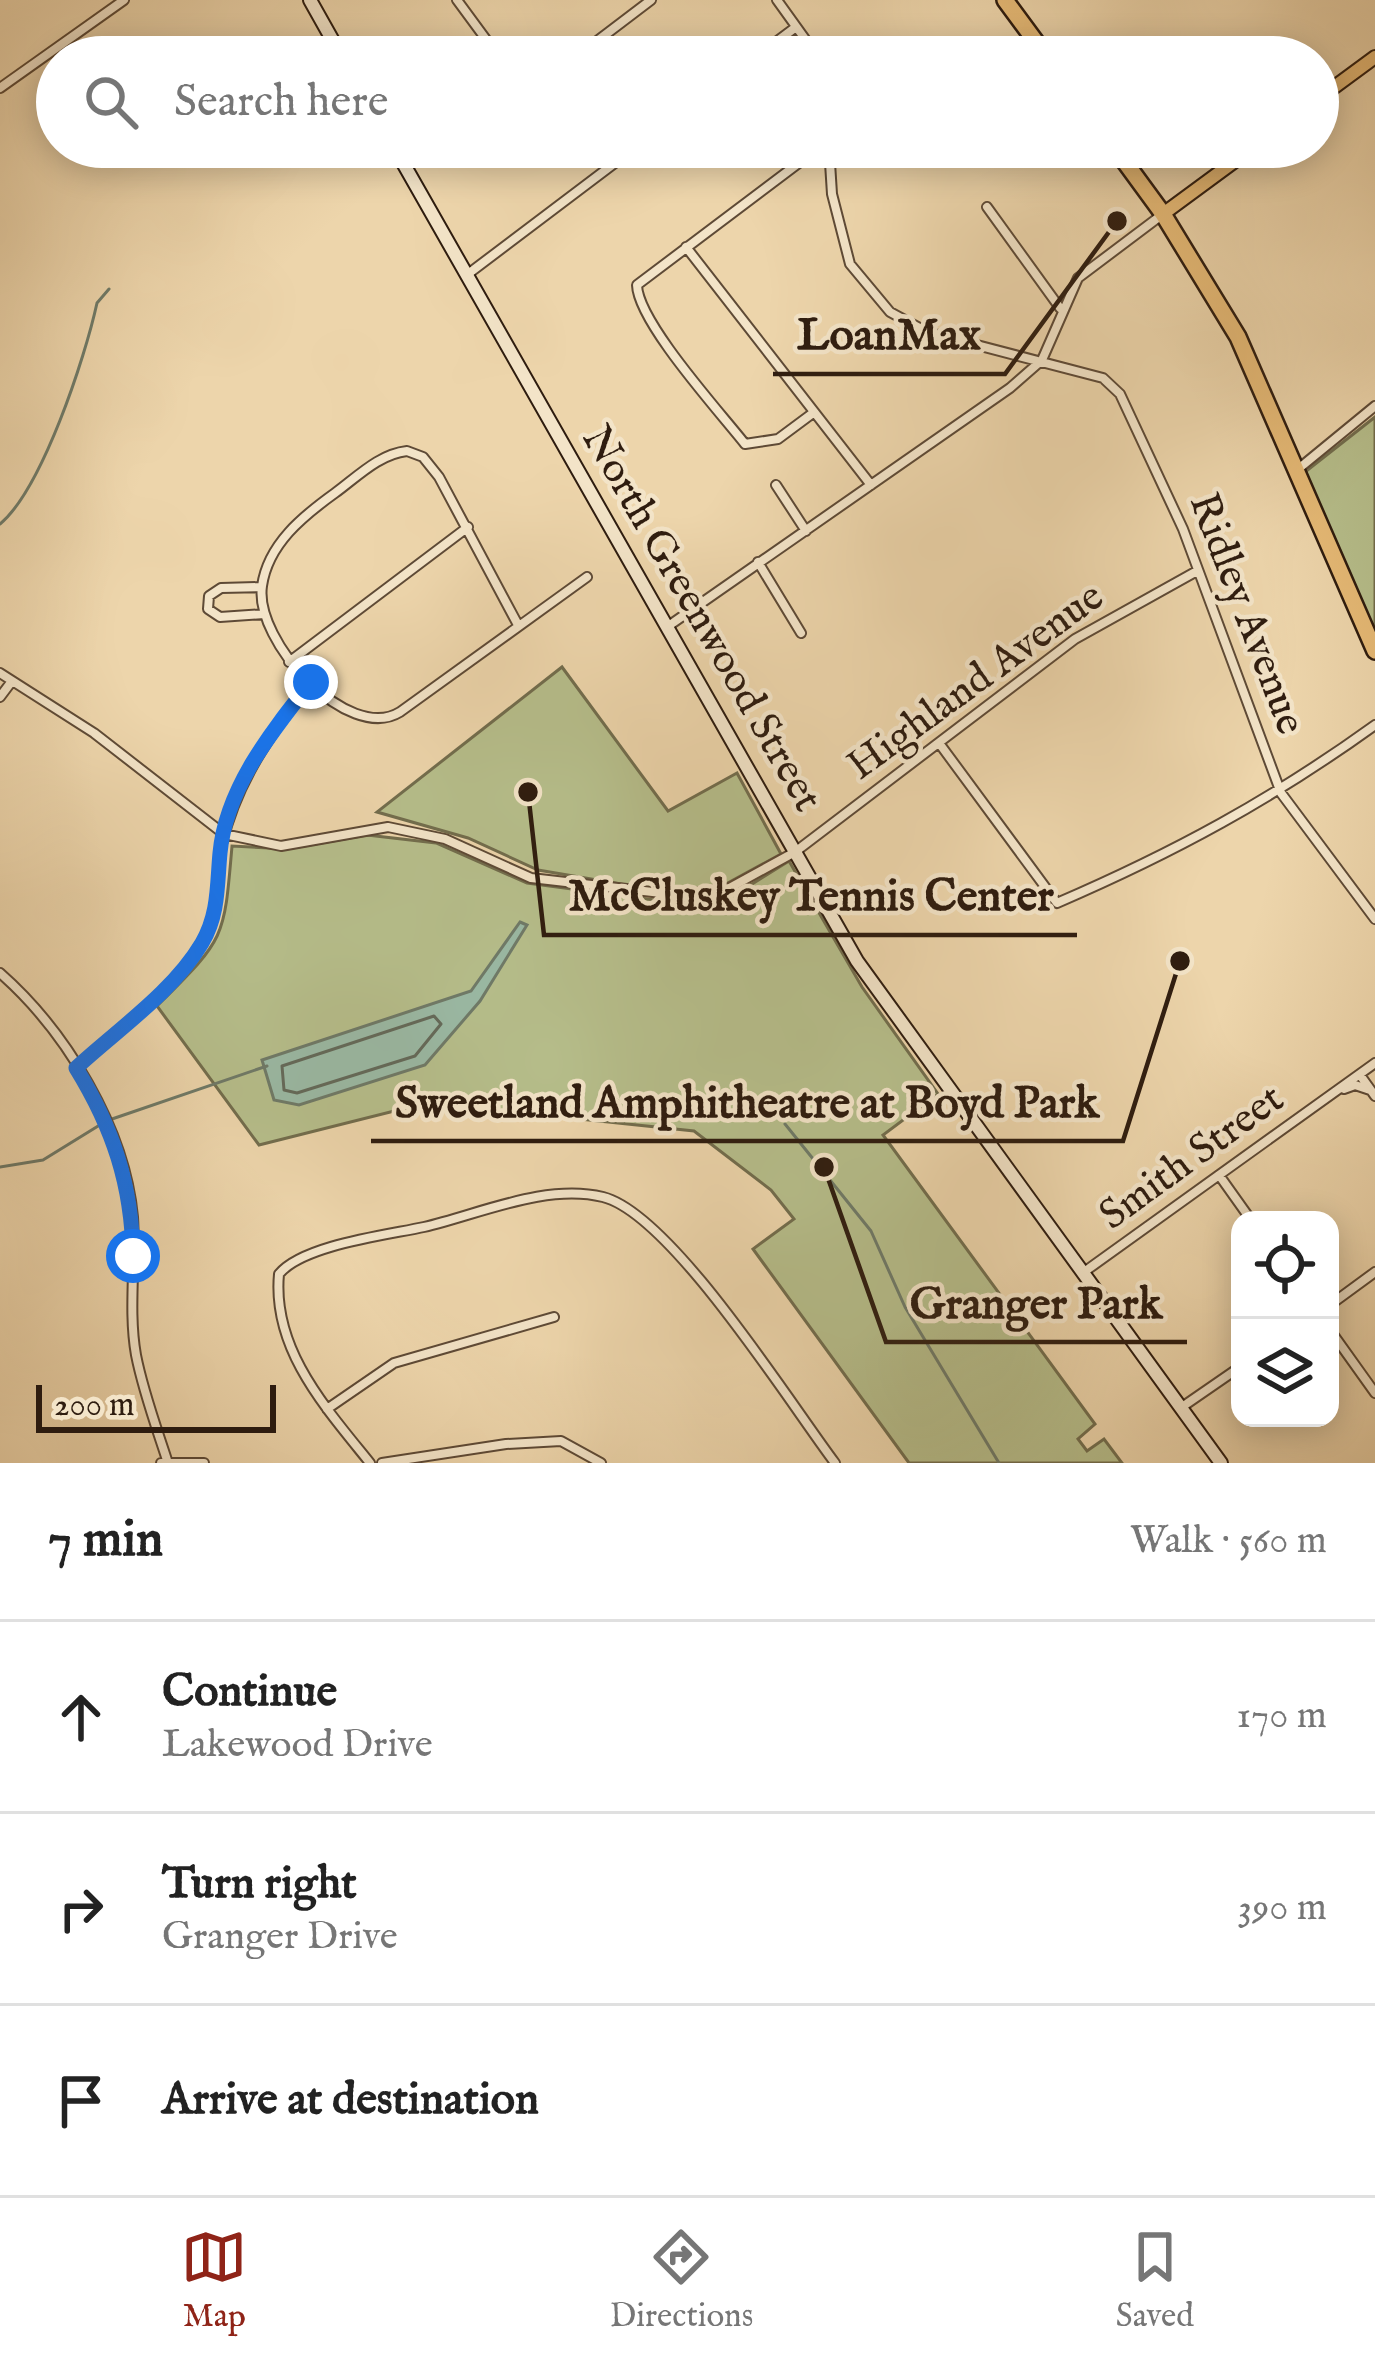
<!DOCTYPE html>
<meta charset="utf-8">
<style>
:root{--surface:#fff;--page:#f6f6f6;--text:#222;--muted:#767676;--line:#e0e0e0;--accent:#8f2418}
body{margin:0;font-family:"IM FELL English",serif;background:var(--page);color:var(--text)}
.controls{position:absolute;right:36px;bottom:36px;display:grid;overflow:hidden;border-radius:24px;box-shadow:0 6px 30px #0003}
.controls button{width:108px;height:108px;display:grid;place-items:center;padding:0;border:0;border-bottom:3px solid var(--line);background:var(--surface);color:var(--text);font:60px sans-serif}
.scale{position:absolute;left:36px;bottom:30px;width:240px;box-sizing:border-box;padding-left:12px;border:6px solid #2e1c0f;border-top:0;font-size:33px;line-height:42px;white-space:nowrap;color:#2e1c0f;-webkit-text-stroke:9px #f3e4c8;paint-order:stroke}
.stop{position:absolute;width:36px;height:36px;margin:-27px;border:9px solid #1a73e8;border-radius:50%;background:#fff}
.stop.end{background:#1a73e8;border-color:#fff;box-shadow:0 3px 12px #0008}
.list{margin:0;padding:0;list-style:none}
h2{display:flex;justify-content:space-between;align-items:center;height:156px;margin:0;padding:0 48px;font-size:51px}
h2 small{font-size:39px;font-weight:400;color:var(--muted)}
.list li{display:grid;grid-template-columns:78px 1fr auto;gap:36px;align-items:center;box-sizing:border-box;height:192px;padding:0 48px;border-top:3px solid var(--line)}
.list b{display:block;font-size:45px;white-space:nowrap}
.list p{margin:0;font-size:39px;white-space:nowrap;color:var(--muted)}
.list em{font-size:39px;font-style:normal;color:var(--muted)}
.icon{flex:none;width:66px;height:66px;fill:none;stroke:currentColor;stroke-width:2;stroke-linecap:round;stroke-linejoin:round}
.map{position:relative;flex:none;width:1375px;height:1463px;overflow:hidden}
.search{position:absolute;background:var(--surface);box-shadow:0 6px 30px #0003;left:36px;right:36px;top:36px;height:132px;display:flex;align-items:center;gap:30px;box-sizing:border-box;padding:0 42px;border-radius:66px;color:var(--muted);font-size:45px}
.sheet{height:732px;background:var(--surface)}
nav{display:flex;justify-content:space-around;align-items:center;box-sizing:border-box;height:168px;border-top:3px solid var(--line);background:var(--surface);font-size:33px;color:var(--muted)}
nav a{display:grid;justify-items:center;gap:6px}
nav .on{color:var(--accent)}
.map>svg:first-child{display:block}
.green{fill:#b6be8b;stroke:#726d4d;stroke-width:3}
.water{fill:#9ab9a4;stroke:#6f7a68;stroke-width:3}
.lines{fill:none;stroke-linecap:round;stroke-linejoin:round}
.shore{stroke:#646a5a;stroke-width:3}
.stream{stroke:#6f7a68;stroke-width:3}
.street-casing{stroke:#5e4a36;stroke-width:12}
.secondary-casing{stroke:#2e1c0f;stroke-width:16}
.primary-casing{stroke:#2e1c0f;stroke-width:16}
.highway-casing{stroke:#2e1c0f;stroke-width:20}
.street{stroke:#f3e4c8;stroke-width:8}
.secondary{stroke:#f3e4c8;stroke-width:12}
.primary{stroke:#e6ba76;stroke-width:12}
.highway{stroke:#e6ba76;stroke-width:15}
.route{stroke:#1a73e8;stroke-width:15}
.labels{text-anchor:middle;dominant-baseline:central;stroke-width:9;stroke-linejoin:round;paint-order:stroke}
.street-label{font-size:42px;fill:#2e1c0f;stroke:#f3e4c8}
.leader{fill:none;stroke:#2e1c0f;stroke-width:4.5}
.callout-dot{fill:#2e1c0f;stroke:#f3e4c8;stroke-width:4.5}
.callout-label{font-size:45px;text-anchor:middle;font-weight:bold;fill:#2e1c0f;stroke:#f3e4c8;stroke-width:9;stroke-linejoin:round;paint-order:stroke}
</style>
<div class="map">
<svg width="1375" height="1463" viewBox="0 0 1375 1463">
<rect width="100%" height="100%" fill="#edd5ab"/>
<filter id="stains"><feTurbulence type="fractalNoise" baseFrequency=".00167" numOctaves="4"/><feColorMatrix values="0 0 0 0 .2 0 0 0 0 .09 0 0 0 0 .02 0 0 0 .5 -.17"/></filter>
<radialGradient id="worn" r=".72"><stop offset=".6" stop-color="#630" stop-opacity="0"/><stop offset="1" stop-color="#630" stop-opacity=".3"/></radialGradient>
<path class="green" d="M1375,417V634L1305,472Z
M562,667L668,811L737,773L781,854L724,885L662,891L538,870L468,838L377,812Z
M367,835L436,843L527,883L685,904L744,889L789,861L862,987L938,1094L883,1135L1095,1424L1078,1439L1087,1451L1104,1439L1122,1463H909L753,1249L794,1219L771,1190L694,1131L426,1103L259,1145L157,1006C225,938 224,941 232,846L287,849Z"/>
<path class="water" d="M520,922L527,925L480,1001L425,1065L299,1105L274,1100L262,1060L471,991Z"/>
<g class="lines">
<path class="shore" d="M434,1016L441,1024L415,1056L297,1093L284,1090L282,1066Z"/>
<path class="stream" d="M0,524C42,489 85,358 97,303L109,289
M112,1119L267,1066
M785,1124L871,1231L905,1307L999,1463
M0,1167L43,1160L103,1123"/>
<g class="street-casing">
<path id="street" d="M457,0L499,57
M777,0L818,57
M576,57L651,0
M756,57L796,27
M0,88L124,0
M829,147L832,194L850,264L890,312L927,332L1103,378L1120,394L1183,529L1281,793L1375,919
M987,207L1060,308
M686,247L871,485
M468,274L636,147
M813,413L778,439L745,444C719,411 638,322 637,285L820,147
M1297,470L1375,406
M776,485L806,531
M758,562L801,633
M261,587L221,588L209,596L208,609L220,617L264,614
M517,623L439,477L423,457L407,451C379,454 357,477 335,493C303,516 268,544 262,586C254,641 348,744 400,712L587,577
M667,627L1010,388L1042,360L1078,278L1163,214
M289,662L468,527
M0,673L94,733L224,834L281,846L388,827L445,839L531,878L696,897L724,891L795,852L1075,639L1197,571
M0,697L12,681
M939,743L1057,903C1175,852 1271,800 1375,725
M0,973C66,1031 125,1128 133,1217C136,1262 128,1310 136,1355C143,1391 156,1426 167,1460
M76,1068C117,1030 172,992 201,943C221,911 214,878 222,844C237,781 271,733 311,682
M1360,1075L1375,1096
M1344,1089L1355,1085L1370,1090
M1219,1175L1251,1220
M1084,1272L1375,1063
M1330,1305L1375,1272
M1330,1330L1375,1393
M1182,1407L1240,1367
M327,1409L394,1363L554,1317
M161,1463H204
M370,1463C325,1407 272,1349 279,1274C303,1245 387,1235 424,1227C480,1214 546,1183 603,1197C671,1214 789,1402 835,1463
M382,1463L506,1444L561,1441L601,1463"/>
</g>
<g class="secondary-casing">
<path id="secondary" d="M310,0L342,57
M394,147L857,961L1221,1463"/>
</g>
<g class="primary-casing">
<path id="primary" d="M1318,99L1375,57
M1163,214L1254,147"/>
</g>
<g class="highway-casing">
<path id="highway" d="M1005,0L1047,57
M1114,147L1163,214L1238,337L1375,651"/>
</g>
<use href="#street" class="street"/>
<use href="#secondary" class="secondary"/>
<use href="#primary" class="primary"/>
<use href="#highway" class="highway"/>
</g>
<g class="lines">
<path class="route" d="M133,1256C132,1185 113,1128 76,1068C117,1030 173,992 202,943C219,914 217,884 220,853C226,788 272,731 311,682"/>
</g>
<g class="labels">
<g class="street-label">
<text transform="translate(1246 614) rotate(69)">Ridley Avenue</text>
<text transform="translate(701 619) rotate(60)">North Greenwood Street</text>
<text transform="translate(976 682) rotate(-36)">Highland Avenue</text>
<text transform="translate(1192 1158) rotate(-36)">Smith Street</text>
</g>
</g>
<path class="leader" d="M1117 221L1005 374H773M528 792L544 935H1077M1180 961L1123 1141H371M824 1167L886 1342H1187"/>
<g class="callout-dot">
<circle cx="1117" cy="221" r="12"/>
<circle cx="528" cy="792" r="12"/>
<circle cx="1180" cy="961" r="12"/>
<circle cx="824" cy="1167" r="12"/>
</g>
<g class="callout-label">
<text x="889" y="349">LoanMax</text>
<text x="811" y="910">McCluskey Tennis Center</text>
<text x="747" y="1117">Sweetland Amphitheatre at Boyd Park</text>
<text x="1036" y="1318">Granger Park</text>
</g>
<rect width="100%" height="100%" filter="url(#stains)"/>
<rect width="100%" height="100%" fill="url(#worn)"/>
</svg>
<div class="controls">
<button><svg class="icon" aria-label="locate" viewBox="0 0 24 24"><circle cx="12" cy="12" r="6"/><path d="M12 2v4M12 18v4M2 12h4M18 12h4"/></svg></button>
<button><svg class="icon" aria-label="layers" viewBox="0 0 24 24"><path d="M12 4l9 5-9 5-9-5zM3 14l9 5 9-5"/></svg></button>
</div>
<div class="scale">200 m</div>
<div class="stop" style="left:133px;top:1256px"></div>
<div class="stop end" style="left:311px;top:682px"></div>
<div class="search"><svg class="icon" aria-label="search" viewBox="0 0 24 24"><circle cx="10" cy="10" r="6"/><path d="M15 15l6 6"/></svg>Search here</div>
</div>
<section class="sheet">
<h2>7 min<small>Walk · 560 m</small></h2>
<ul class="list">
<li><svg class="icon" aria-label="ahead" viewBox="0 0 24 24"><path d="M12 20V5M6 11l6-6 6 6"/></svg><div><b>Continue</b><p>Lakewood Drive</p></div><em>170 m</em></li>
<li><svg class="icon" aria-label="right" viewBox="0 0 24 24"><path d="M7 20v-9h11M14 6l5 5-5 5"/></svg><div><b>Turn right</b><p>Granger Drive</p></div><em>390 m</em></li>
<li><svg class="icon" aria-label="arrive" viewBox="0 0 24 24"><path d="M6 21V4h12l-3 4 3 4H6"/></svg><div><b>Arrive at destination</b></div></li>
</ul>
</section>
<nav>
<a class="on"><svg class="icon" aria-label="map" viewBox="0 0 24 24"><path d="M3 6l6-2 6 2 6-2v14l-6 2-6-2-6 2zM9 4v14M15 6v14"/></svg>Map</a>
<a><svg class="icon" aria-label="directions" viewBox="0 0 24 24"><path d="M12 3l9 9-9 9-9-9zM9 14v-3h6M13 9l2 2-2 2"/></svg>Directions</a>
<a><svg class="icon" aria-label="saved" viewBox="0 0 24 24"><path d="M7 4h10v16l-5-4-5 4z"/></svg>Saved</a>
</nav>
